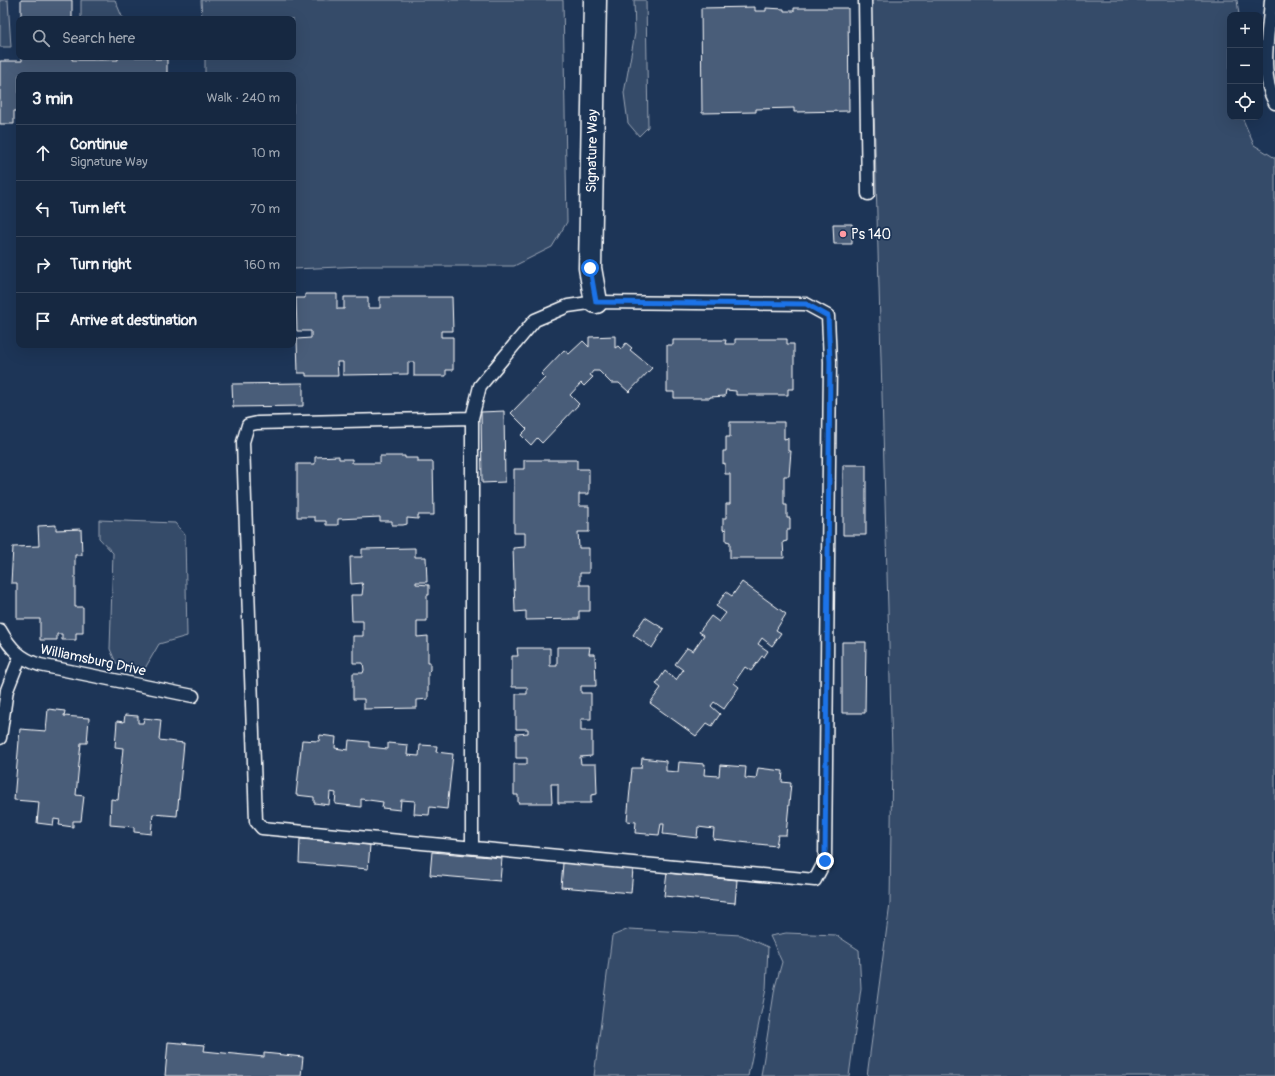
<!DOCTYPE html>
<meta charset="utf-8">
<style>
:root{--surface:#162841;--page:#23344c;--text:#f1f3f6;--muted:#9ea6b1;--line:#35445a}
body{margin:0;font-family:Pangolin,sans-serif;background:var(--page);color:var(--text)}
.controls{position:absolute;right:12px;top:12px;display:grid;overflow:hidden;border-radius:8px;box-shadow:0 4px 16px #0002}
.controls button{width:36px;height:36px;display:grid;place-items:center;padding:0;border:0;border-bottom:1px solid var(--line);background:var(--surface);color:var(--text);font:20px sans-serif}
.stop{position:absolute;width:12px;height:12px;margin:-9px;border:3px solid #1a73e8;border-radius:50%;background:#fff}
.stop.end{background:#1a73e8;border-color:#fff;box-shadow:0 1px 4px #0008}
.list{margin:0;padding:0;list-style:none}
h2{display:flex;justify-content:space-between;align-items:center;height:52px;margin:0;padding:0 16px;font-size:17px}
h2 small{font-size:13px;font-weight:400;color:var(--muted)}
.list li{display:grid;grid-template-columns:26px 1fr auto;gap:12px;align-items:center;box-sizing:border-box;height:56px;padding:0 16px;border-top:1px solid var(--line)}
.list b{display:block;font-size:15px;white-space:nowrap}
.list p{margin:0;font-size:13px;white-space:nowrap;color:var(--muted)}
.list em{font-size:13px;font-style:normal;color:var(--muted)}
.icon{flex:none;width:22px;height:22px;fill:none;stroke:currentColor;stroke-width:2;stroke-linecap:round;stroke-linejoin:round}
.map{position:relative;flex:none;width:1275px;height:1076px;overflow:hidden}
.search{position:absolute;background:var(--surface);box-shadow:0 4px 16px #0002;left:16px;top:16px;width:280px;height:44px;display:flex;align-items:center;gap:10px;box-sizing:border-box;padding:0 14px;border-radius:8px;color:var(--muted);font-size:15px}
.panel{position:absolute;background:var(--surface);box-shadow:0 4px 16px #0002;left:16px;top:72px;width:280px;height:276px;border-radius:8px}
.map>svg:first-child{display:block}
.green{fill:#364b69;stroke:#9aa5b4}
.building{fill:#4a5d79;stroke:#fff}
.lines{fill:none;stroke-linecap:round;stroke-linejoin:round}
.service-casing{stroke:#fff;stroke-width:15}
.minor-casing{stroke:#fff;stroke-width:25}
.service{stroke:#1d3557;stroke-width:12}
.minor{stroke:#1d3557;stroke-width:22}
.route{stroke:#1a73e8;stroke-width:5}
.poi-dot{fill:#ff9aa2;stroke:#1d3557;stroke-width:1.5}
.labels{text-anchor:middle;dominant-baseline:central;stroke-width:3.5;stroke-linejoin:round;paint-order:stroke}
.street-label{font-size:14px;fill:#fff;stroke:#1d3557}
.poi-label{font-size:14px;fill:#fff;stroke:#1d3557;text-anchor:start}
</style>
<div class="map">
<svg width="1275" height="1076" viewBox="0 0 1275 1076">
<rect width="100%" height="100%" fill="#1d3557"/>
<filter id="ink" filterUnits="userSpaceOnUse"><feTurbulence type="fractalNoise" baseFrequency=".025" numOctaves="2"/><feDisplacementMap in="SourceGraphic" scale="8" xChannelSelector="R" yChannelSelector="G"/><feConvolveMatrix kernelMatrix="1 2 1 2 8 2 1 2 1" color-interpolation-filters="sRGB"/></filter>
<g filter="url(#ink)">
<path class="green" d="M0,0H8L11,47H0Z
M81,0H115L123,19H81Z
M201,0H563L567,222L552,247L514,266H363L293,269V75H205V57H293V19H202Z
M634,0H646L648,127L639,136L628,123L624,93L635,33Z
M871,0H1237L1239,15H1230V117H1242L1254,145L1275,158V1076H867L890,904L892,752Z
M99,520L175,523L185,535L187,636L159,644L144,670L116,663L110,649L113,553L99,538Z
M629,929L741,935L768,947L766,989L748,1076H594L612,936Z
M786,933L836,935L859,950L861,988L849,1076H761L775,987L782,962L770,936Z"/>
<path class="building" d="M21,0H72V19H21Z
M755,7V11H766V8L784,9V11H794V8H848L849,111L794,112V108L756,109V112L702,113L701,8Z
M22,57H72V60H118V57H155V59H167V75H19V111H14V124H0V61H22Z
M833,224H852V244H834Z
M305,294H337V309H344V297H368V308H380V297H452L453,331H441V337H453V370H446V376H414V362H408V374L343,375V362H337L338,376H306V373H298L297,339L311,338V331H297L296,298H305Z
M615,336V348L618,346L621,349L626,343L632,348L630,350L652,368L629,392L619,383H611L599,371H593L590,375L593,377L584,386L581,383L570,395L579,404L542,443L537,438L531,445L521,435L527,429L511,413L545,378L541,374L564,350L569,354L583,341L589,347V337Z
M735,339H787V344H794V389H788V395H736V391L726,390L725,396L710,397V398H674V392H667V345H673V340H726L725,344H735Z
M303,383V406L233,407L232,384Z
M504,411L505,482L482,483L481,412Z
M730,422H784V439L788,438V451H791L789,476H784V505H787V518H790V530H787V541L783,542L784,558H730V542L726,541V529L723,530V518H726V504H730V474H725V463L723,464V451H726V437H730Z
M339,456V459H352V463H380V456H405V458H418V462H433L434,515H418V519L407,518V524L403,525H392V521H380V517L338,519V525H326V521H315V517H297V464H315V457Z
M524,460H577V469H589V494H579V506H589V532H578L579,548H589V573H580V585H590V611H579V619L526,620V611L515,612L513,548L525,547V533H514V469H524Z
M843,465H866V535H843Z
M56,525V530L81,529L82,555H75V607H83V633H76V640H62V634H57V640H40V619H17V583H11L13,547L39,546L38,526Z
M415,548V557H426L427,582H416V584L429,585V595H427V621H417V637L428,636V662H430V670L428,672V699L417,700V708L364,709V699H353V673H363L364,670L363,663H353V636H363V621H352L351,595H362L363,587L362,583L351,584L350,557H362V549Z
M742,582L786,614L776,630L781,633L772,646L762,638L758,644L768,651L764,657L762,656L751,671L745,667L734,683L739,687L724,709L714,702L711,706L720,714L712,726L707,723L696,736L650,703L661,688L656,684L665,671L676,680L683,670L675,664L687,648L693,651L704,635L699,632L711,616L719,622L726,613L716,606L726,592L732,596Z
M645,617L664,629L652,648L633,635Z
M842,642H866L865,713H842Z
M557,647H590L589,654H595L596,686H581V693H591V719H581V731H592V756L580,757L581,764H596L597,794L591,795V803H558V784H551L552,803H518V795H514V764H527V758H516V734L528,733V729H516V694H527V687H512V656H518L517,648H550V666H557Z
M48,709L65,711L64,716L89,718L87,743H81L76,795L84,796L81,821H73V827L59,825L60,820L54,819L53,825L37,823L39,802L14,800L20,729L46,731Z
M125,715L138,716V723H143L144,718L161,720L159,740L184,743L177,816L153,814L151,834L134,832V827L110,825L111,799L118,800L123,748L115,747L117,721L124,722Z
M320,735L336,737L335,748L348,750L349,740L369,742V747L388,749V743L408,745L407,755L419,756L420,745L437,746L436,752L453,754L447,809L430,807L429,815L414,814L415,801L401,800L400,810L382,808L383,802L361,799V807L335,804L336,793L330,792L329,805L314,803V797L296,795L302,740L319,741Z
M642,758L666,761V771L678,772L679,762L705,764L704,775L719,776L720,765L746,767L745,778L756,779L758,768L783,771L782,782L791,783L786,835H778L776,846L713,839L714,829L698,827L697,838L663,834L664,824H661L659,835L635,833L636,822L627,821L632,768H641Z
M300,839L370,845L368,869L299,863Z
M432,852L502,858L500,881L430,875Z
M563,863L633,869L631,893L561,887Z
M667,873L737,880L735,903L664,896Z
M168,1042L205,1045L204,1051L264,1057V1053L303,1057L301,1076H165Z"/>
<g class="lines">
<g class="service-casing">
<path id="service" d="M865,0L868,194
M1271,0C1269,32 1259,74 1275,103
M0,630C10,648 20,659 40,665L193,696
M0,738L7,690L20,657
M472,847V418L480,386L535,320L568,306L596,302L806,304L828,316L830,362L825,861L815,880L262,828L256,821L243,442L248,425L257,423L472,418"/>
</g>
<g class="minor-casing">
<path id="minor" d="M595,0L590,268L596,302"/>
</g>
<use href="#service" class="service"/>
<use href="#minor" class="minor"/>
</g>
</g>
<g class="lines" filter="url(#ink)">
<path class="route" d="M590,268L596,302L806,304L828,316L830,362L825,861"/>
</g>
<circle class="poi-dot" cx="843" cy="234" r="4"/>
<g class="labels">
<g class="street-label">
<text transform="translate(592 151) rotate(-89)">Signature Way</text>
<text transform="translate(93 660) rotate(12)">Williamsburg Drive</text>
</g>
<g class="poi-label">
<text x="851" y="234">Ps 140</text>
</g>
</g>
</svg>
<div class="controls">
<button>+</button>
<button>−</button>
<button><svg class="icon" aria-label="locate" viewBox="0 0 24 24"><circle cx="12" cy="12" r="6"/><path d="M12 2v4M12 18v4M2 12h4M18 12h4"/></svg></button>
</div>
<div class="stop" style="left:590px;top:268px"></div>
<div class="stop end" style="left:825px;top:861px"></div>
<div class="search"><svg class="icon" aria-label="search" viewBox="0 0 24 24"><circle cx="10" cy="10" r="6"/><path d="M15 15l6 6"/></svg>Search here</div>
<section class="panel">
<h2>3 min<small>Walk · 240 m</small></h2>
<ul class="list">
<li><svg class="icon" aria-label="ahead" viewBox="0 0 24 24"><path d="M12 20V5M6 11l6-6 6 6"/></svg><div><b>Continue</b><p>Signature Way</p></div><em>10 m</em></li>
<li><svg class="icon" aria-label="left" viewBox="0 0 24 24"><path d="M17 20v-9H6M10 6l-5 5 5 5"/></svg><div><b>Turn left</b></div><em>70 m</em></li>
<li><svg class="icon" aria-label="right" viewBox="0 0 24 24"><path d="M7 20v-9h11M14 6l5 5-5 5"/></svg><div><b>Turn right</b></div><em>160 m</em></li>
<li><svg class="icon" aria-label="arrive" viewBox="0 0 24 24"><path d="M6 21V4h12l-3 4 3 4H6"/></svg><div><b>Arrive at destination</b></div></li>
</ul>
</section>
</div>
